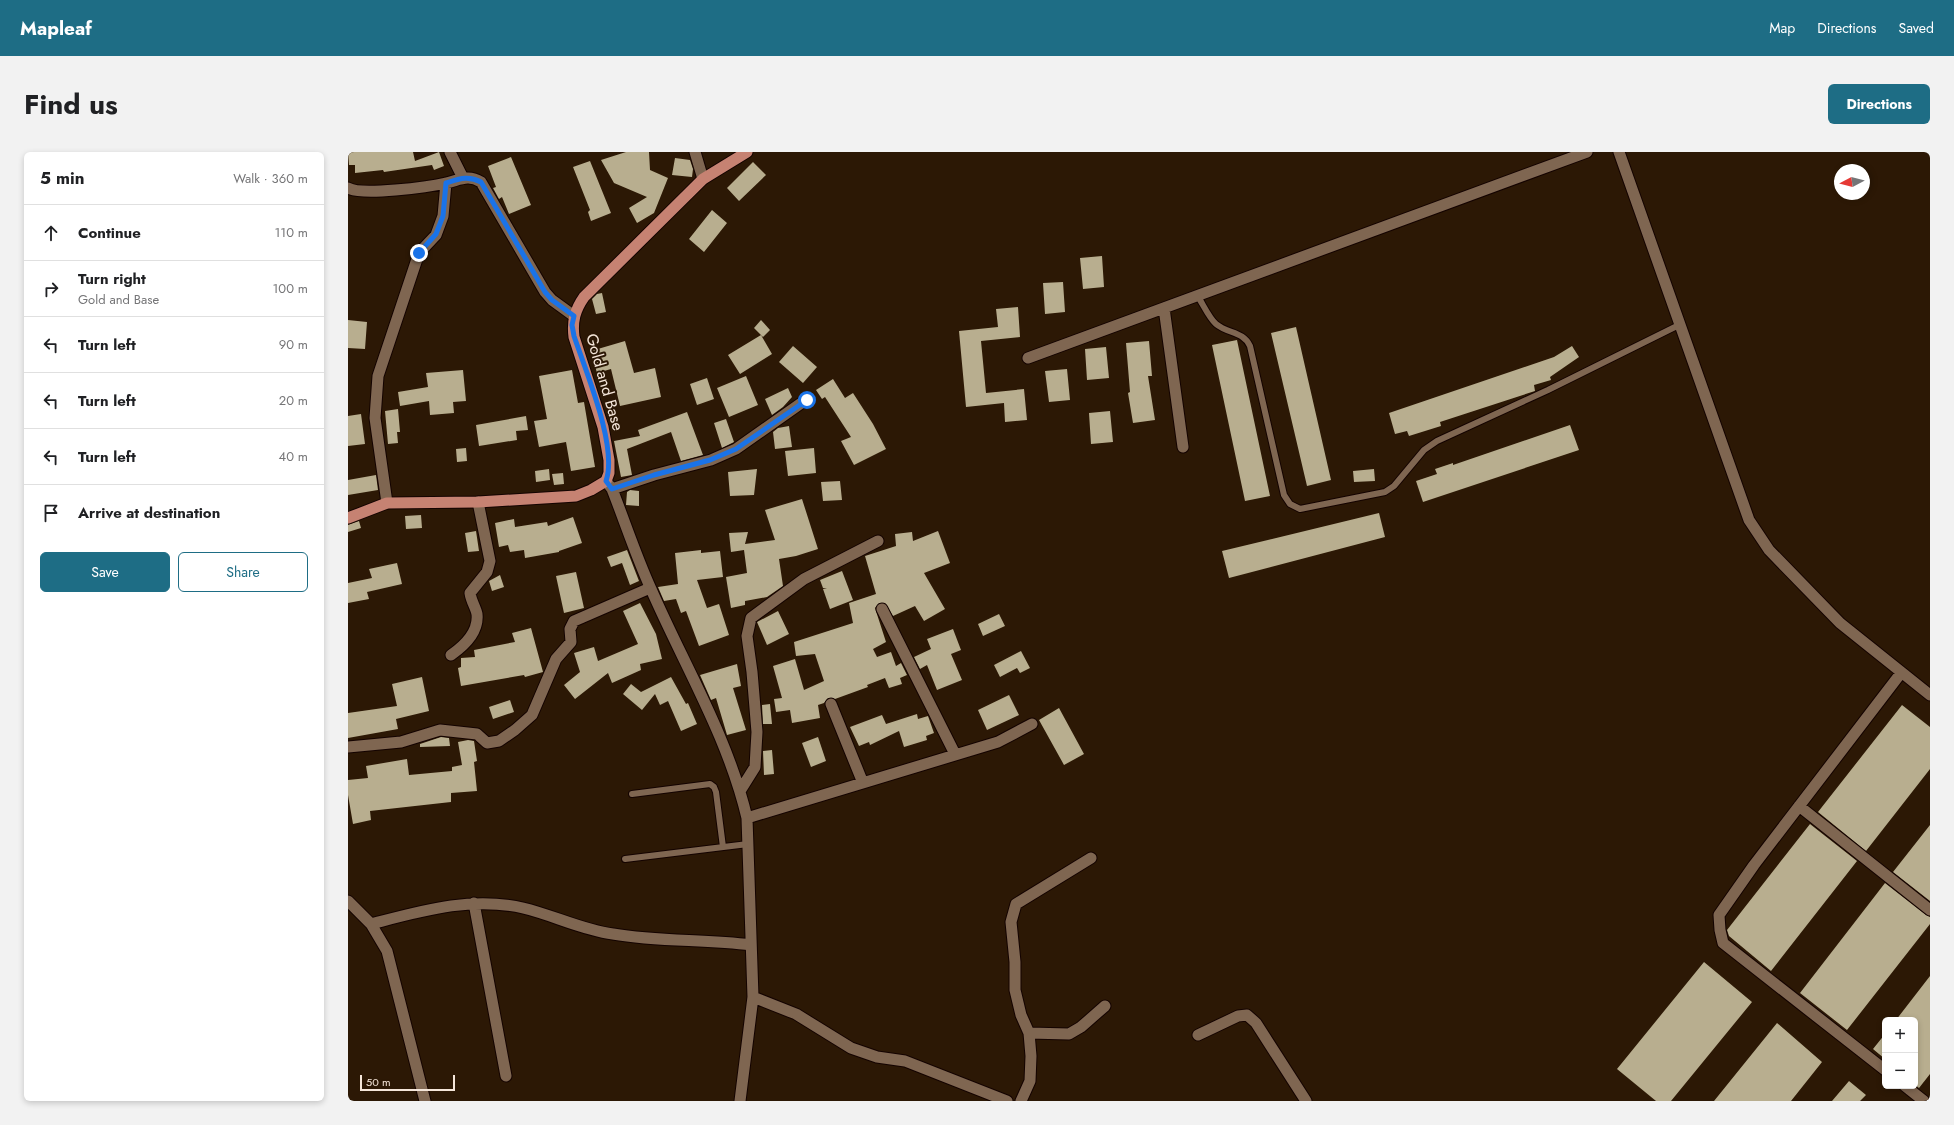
<!DOCTYPE html>
<meta charset="utf-8">
<style>
:root{--surface:#fff;--page:#f2f2f2;--text:#202124;--muted:#757577;--line:#e0e0e0;--accent:#1e6d85}
body{margin:0;font-family:Jost,sans-serif;background:var(--page);color:var(--text)}
.controls{position:absolute;right:12px;bottom:12px;display:grid;overflow:hidden;border-radius:6px;box-shadow:0 2px 6px #0003}
.controls button{width:36px;height:36px;display:grid;place-items:center;padding:0;border:0;border-bottom:1px solid var(--line);background:var(--surface);color:var(--text);font:20px sans-serif}
.compass{position:absolute;left:1486px;top:12px;width:36px;height:36px;border-radius:50%;background:var(--surface);box-shadow:0 2px 6px #0003;rotate:263deg}
.scale{position:absolute;left:12px;bottom:10px;width:95px;box-sizing:border-box;padding-left:4px;border:2px solid #f5e6da;border-top:0;font-size:11px;line-height:14px;white-space:nowrap;color:#f5e6da;-webkit-text-stroke:3px #2c1805;paint-order:stroke}
.stop{position:absolute;width:12px;height:12px;margin:-9px;border:3px solid #1a73e8;border-radius:50%;background:#fff}
.stop.end{background:#1a73e8;border-color:#fff;box-shadow:0 1px 4px #0008}
.list{margin:0;padding:0;list-style:none}
h2{display:flex;justify-content:space-between;align-items:center;height:52px;margin:0;padding:0 16px;font-size:17px}
h2 small{font-size:13px;font-weight:400;color:var(--muted)}
.list li{display:grid;grid-template-columns:26px 1fr auto;gap:12px;align-items:center;box-sizing:border-box;height:56px;padding:0 16px;border-top:1px solid var(--line)}
.list b{display:block;font-size:15px;white-space:nowrap}
.list p{margin:0;font-size:13px;white-space:nowrap;color:var(--muted)}
.list em{font-size:13px;font-style:normal;color:var(--muted)}
.actions{display:flex;gap:8px;padding:12px 16px}
.actions a{flex:1;padding:9px 0;border:1px solid var(--accent);border-radius:6px;text-align:center;font-size:14px;color:var(--accent)}
.actions .main{background:var(--accent);color:#fff}
.icon{flex:none;width:22px;height:22px;fill:none;stroke:currentColor;stroke-width:2;stroke-linecap:round;stroke-linejoin:round}
.map{position:relative;flex:none;width:1582px;height:949px;overflow:hidden;border-radius:6px}
header{display:flex;align-items:center;gap:24px;box-sizing:border-box;height:56px;padding:0 20px;background:var(--accent);color:#fff}
header strong{font-size:19px}
nav{display:flex;gap:22px;margin-inline-start:auto;font-size:14px}
.intro{display:flex;align-items:center;justify-content:space-between;box-sizing:border-box;height:96px;padding:0 24px}
h1{margin:0;font-size:28px}
.button{padding:10px 18px;border-radius:6px;background:var(--accent);color:#fff;font-size:14px;font-weight:700}
main{display:flex;gap:24px;padding:0 24px}
aside{flex:1;background:var(--surface);border-radius:6px;box-shadow:0 2px 6px #0003}
.map>svg:first-child{display:block}
.building{fill:#b8ae8f}
.lines{fill:none;stroke-linecap:round;stroke-linejoin:round}
.service-casing{stroke:#140300;stroke-width:8}
.minor-casing{stroke:#140300;stroke-width:13}
.primary-casing{stroke:#140300;stroke-width:13}
.service{stroke:#7f6651;stroke-width:6}
.minor{stroke:#7f6651;stroke-width:11}
.primary{stroke:#c68272;stroke-width:11}
.route{stroke:#1a73e8;stroke-width:5}
.labels{text-anchor:middle;dominant-baseline:central;stroke-width:4;stroke-linejoin:round;paint-order:stroke}
.street-label{font-size:16px;fill:#f5e6da;stroke:#2c1805}
</style>
<header>
<strong>Mapleaf</strong>
<nav><a>Map</a><a>Directions</a><a>Saved</a></nav>
</header>
<div class="intro"><h1>Find us</h1><a class="button">Directions</a></div>
<main>
<aside>
<h2>5 min<small>Walk · 360 m</small></h2>
<ul class="list">
<li><svg class="icon" aria-label="ahead" viewBox="0 0 24 24"><path d="M12 20V5M6 11l6-6 6 6"/></svg><div><b>Continue</b></div><em>110 m</em></li>
<li><svg class="icon" aria-label="right" viewBox="0 0 24 24"><path d="M7 20v-9h11M14 6l5 5-5 5"/></svg><div><b>Turn right</b><p>Gold and Base</p></div><em>100 m</em></li>
<li><svg class="icon" aria-label="left" viewBox="0 0 24 24"><path d="M17 20v-9H6M10 6l-5 5 5 5"/></svg><div><b>Turn left</b></div><em>90 m</em></li>
<li><svg class="icon" aria-label="left" viewBox="0 0 24 24"><path d="M17 20v-9H6M10 6l-5 5 5 5"/></svg><div><b>Turn left</b></div><em>20 m</em></li>
<li><svg class="icon" aria-label="left" viewBox="0 0 24 24"><path d="M17 20v-9H6M10 6l-5 5 5 5"/></svg><div><b>Turn left</b></div><em>40 m</em></li>
<li><svg class="icon" aria-label="arrive" viewBox="0 0 24 24"><path d="M6 21V4h12l-3 4 3 4H6"/></svg><div><b>Arrive at destination</b></div></li>
</ul>
<div class="actions"><a class="main">Save</a><a>Share</a></div>
</aside>
<div class="map">
<svg width="1582" height="949" viewBox="0 0 1582 949">
<rect width="100%" height="100%" fill="#2c1805"/>
<path class="building" d="M0,0H65L67,9L91,0L96,14L86,18L84,13L36,20L35,18L7,21V13H1Z
M278,0H301L302,18L320,26L306,61L289,71L281,56L299,45L266,31L253,8Z
M163,5L183,53L161,62L154,45L151,47L145,36L148,35L140,14Z
M327,6L342,8L345,17L344,25L324,23Z
M242,9L263,61L243,69L240,60L242,58L225,15Z
M405,10L418,23L391,49L379,36Z
M364,58L379,71L356,100L341,87Z
M754,104L756,135L735,137L732,106Z
M715,130L717,160L697,162L695,131Z
M254,141L258,160L248,162L244,147L249,142Z
M670,155L672,185L633,189L638,241L676,237L679,268L657,270L656,251L618,255L611,179L650,175L648,157Z
M0,168L19,170L17,197L0,196Z
M413,168L422,178L415,185L406,176Z
M948,175L983,328L959,334L923,181Z
M413,183L424,202L392,222L380,203Z
M889,188L922,344L897,349L864,193Z
M277,189L286,221L307,216L313,245L272,254L263,217L249,221L243,199Z
M801,189L804,224H800L807,268L785,271L780,241L782,240L778,191Z
M445,194L469,215L455,231L431,210Z
M1224,194L1231,205L1202,225L1203,228L1186,233L1187,239L1092,270L1093,274L1061,284L1059,279L1047,282L1041,261L1206,205Z
M758,195L761,226L739,228L737,197Z
M719,217L722,248L701,250L697,219Z
M115,218L118,249L105,250L106,261L82,263L81,249L52,254L50,240L80,235L78,221Z
M224,218L230,251L236,250L247,315L223,319L218,290L191,295L186,269L199,267L191,224Z
M398,224L410,253L381,265L369,236Z
M359,226L366,247L349,253L342,232Z
M485,227L497,246L505,241L525,272L538,297L506,313L493,289L503,285L477,245L474,247L468,238Z
M440,236L444,245L435,255L424,263L417,247Z
M50,257L52,280H49L50,291L40,292L37,259Z
M762,259L765,290L743,292L741,261Z
M339,260L355,303L333,309L323,280L279,297L284,323L273,325L266,289L292,284L290,278Z
M13,262L17,292L0,294V264Z
M178,264L180,278L168,279L169,288L131,294L128,273Z
M378,267L386,290L374,296L366,271Z
M1222,273L1231,298L1075,350L1068,329L1089,322L1087,317L1105,311V313Z
M441,274L444,295L427,297L425,280L430,276Z
M118,296L119,309L109,310L108,297Z
M466,296L468,321L440,324L437,299Z
M201,317L202,328L188,330L187,319Z
M409,317L406,343L382,344L380,320Z
M1026,317L1027,329L1006,330L1005,319Z
M215,321L216,332L206,333L204,322Z
M28,323L30,338L0,343V328Z
M492,329L494,348L475,349L473,330Z
M282,338L291,339V354L278,353L279,340Z
M454,347L470,397L448,404L431,407L435,434L419,445L397,449V453L383,456L378,425L399,421L396,398L383,400L381,381L400,380L397,392L427,388L417,358Z
M1031,361L1037,385L881,426L874,399Z
M73,363L74,376L58,377L57,364Z
M225,365L234,391L211,399V400L177,406L176,398L162,400L160,393L151,395L147,371L166,367L167,375L199,370L200,374Z
M11,369L13,376L0,380V373Z
M128,379L131,399L120,400L117,381Z
M590,379L602,411L576,421L597,457L576,469L567,454L545,464L537,451H531L527,456L538,490L525,497L529,505L543,500L548,514L553,511L559,523L552,526L554,532L541,536L537,526L519,533L520,535L487,547L480,546L476,551L470,553L472,566L444,571L442,558L428,560L426,547L434,546L425,514L447,507L456,538L476,529L467,502L448,504L446,490L505,471L501,451L528,442L517,404L548,394L547,382L564,380L565,389Z
M279,398L291,429L282,433L274,411L263,415L259,405Z
M353,398V401L372,399L375,425L349,428L359,456L371,452L381,483L351,494L338,459L333,461L328,447L316,449L310,435L330,432L327,401Z
M49,411L54,432L19,440L21,447L0,451V431L24,426L21,417Z
M494,419L505,448L482,457L475,437L479,436H475L472,428Z
M228,420L236,456L216,461L208,424Z
M152,423L156,435L144,439L141,429Z
M292,451L308,482L314,507L292,512L293,518L264,531L260,521L227,547L216,533L232,520L226,501L246,495L250,509L290,492L275,459Z
M430,459L441,482L419,493L409,470Z
M651,462L657,474L635,484L630,472Z
M183,476L195,520L177,525L176,523L113,534L110,516L113,515V506L127,505L126,498L167,490L164,481Z
M605,477L613,498L603,502L614,528L589,538L579,513L572,517L566,505L583,497L579,487Z
M673,499L682,516L672,521L669,516L652,525L646,513Z
M389,512L393,534L385,536L398,578L379,583L368,546L363,548L352,523Z
M74,525L81,559L48,567L50,577L0,586V561L49,554L44,532Z
M323,525L338,552L340,551L349,572L333,579L320,549L312,553L307,542L294,558L275,542L283,532L293,540Z
M661,543L671,563L639,578L630,558Z
M162,548L166,560L145,567L141,555Z
M422,552L424,572H415L414,553Z
M1554,553L1582,575V617L1518,699L1470,660Z
M711,556L736,602L716,613L691,568Z
M569,562L570,567L580,564L586,581L578,584L579,588L556,595L551,579L522,593L521,590L511,594L502,575L534,563L538,572Z
M93,585L101,586L102,594L72,595V592Z
M470,585L478,609L463,615L454,591Z
M120,588L126,589L129,609L126,610L129,639L103,641V650L22,659L23,668L5,672L0,643V628L20,626L18,614L59,607L61,623L104,619V615L114,613L110,590Z
M424,598L426,622L416,623L415,599Z
M1462,672L1509,709L1423,819L1381,784L1379,778Z
M1582,673V749L1545,720Z
M1537,731L1578,763L1582,765V772L1499,878L1452,841Z
M1356,810L1404,850L1323,949H1308L1269,917Z
M1582,824V922L1571,936L1567,933V868H1548Z
M1429,871L1474,910L1443,949H1366Z
M1537,882V907L1525,897Z
M1501,929L1518,943L1512,949H1484Z"/>
<g class="lines">
<g class="service-casing">
<path id="service" d="M849,143C855,152 861,166 868,172C880,182 895,179 902,194L936,343L942,352L952,357L1037,340L1046,334L1076,298L1089,289L1200,238L1331,173
M284,642L362,632L366,635L368,640L375,695
M277,707L400,692"/>
</g>
<g class="minor-casing">
<path id="minor" d="M102,0L115,26
M347,0L355,27
M1271,0L1401,368L1421,398L1492,471L1582,543
M0,36C13,44 81,35 98,31C112,28 120,22 133,30L197,140L204,148L226,164
M816,156L835,295
M680,206L1239,0
M258,329L264,337C277,370 288,404 303,437C336,513 380,585 399,666L405,845L392,949
M264,337L306,323L363,308L388,297L459,247
M39,351L27,266L30,224L71,101L88,83L95,64L98,31
M534,457L607,602
M103,503C116,494 131,480 129,462C128,456 123,449 122,441L139,420L142,409L130,350
M483,552L515,631
M0,595L53,590L92,578L129,582L139,591L151,589L167,578L184,563L208,507L223,490L222,477L226,469L302,436
M392,639L407,615L409,580L404,520L399,484L403,466L456,427L530,389
M1451,654L1582,758
M399,666L650,590L684,572
M0,749L23,772L39,799L77,949
M126,751L158,924
M23,772C73,759 123,744 175,756C205,763 234,778 265,782C311,790 357,787 403,793
M405,845L448,862L503,896L529,905L557,909L659,949
M681,881L721,882L733,875L757,854
M850,883L890,864L899,863L908,871L958,949
M1537,918L1375,791L1372,778L1371,763L1406,713L1553,521
M1557,934L1576,949
M673,949L682,929L683,904L681,881L673,863L667,838V810L663,770L668,752L743,706"/>
</g>
<g class="primary-casing">
<path id="primary" d="M0,366L39,351L130,350L228,344L243,338L258,329L261,321V308L255,275L226,185C224,169 227,158 236,145L355,27L399,0"/>
</g>
<use href="#service" class="service"/>
<use href="#minor" class="minor"/>
<use href="#primary" class="primary"/>
</g>
<g class="lines">
<path class="route" d="M71,101L88,82L95,64L98,31C111,27 120,23 133,30L197,140L204,148L226,164L224,173L226,184C238,220 270,295 258,329L264,337L306,323L362,308L388,297L459,248"/>
</g>
<g class="labels">
<g class="street-label">
<text transform="translate(257 230) rotate(74)">Gold and Base</text>
</g>
</g>
</svg>
<div class="controls">
<button>+</button>
<button>−</button>
</div>
<svg class="compass" viewBox="-18 -18 36 36"><path d="M0-13l5 13h-10z" fill="#e53935"/><path d="M0 13l5-13h-10z" fill="#757577"/></svg>
<div class="scale">50 m</div>
<div class="stop" style="left:459px;top:248px"></div>
<div class="stop end" style="left:71px;top:101px"></div>
</div>
</main>
